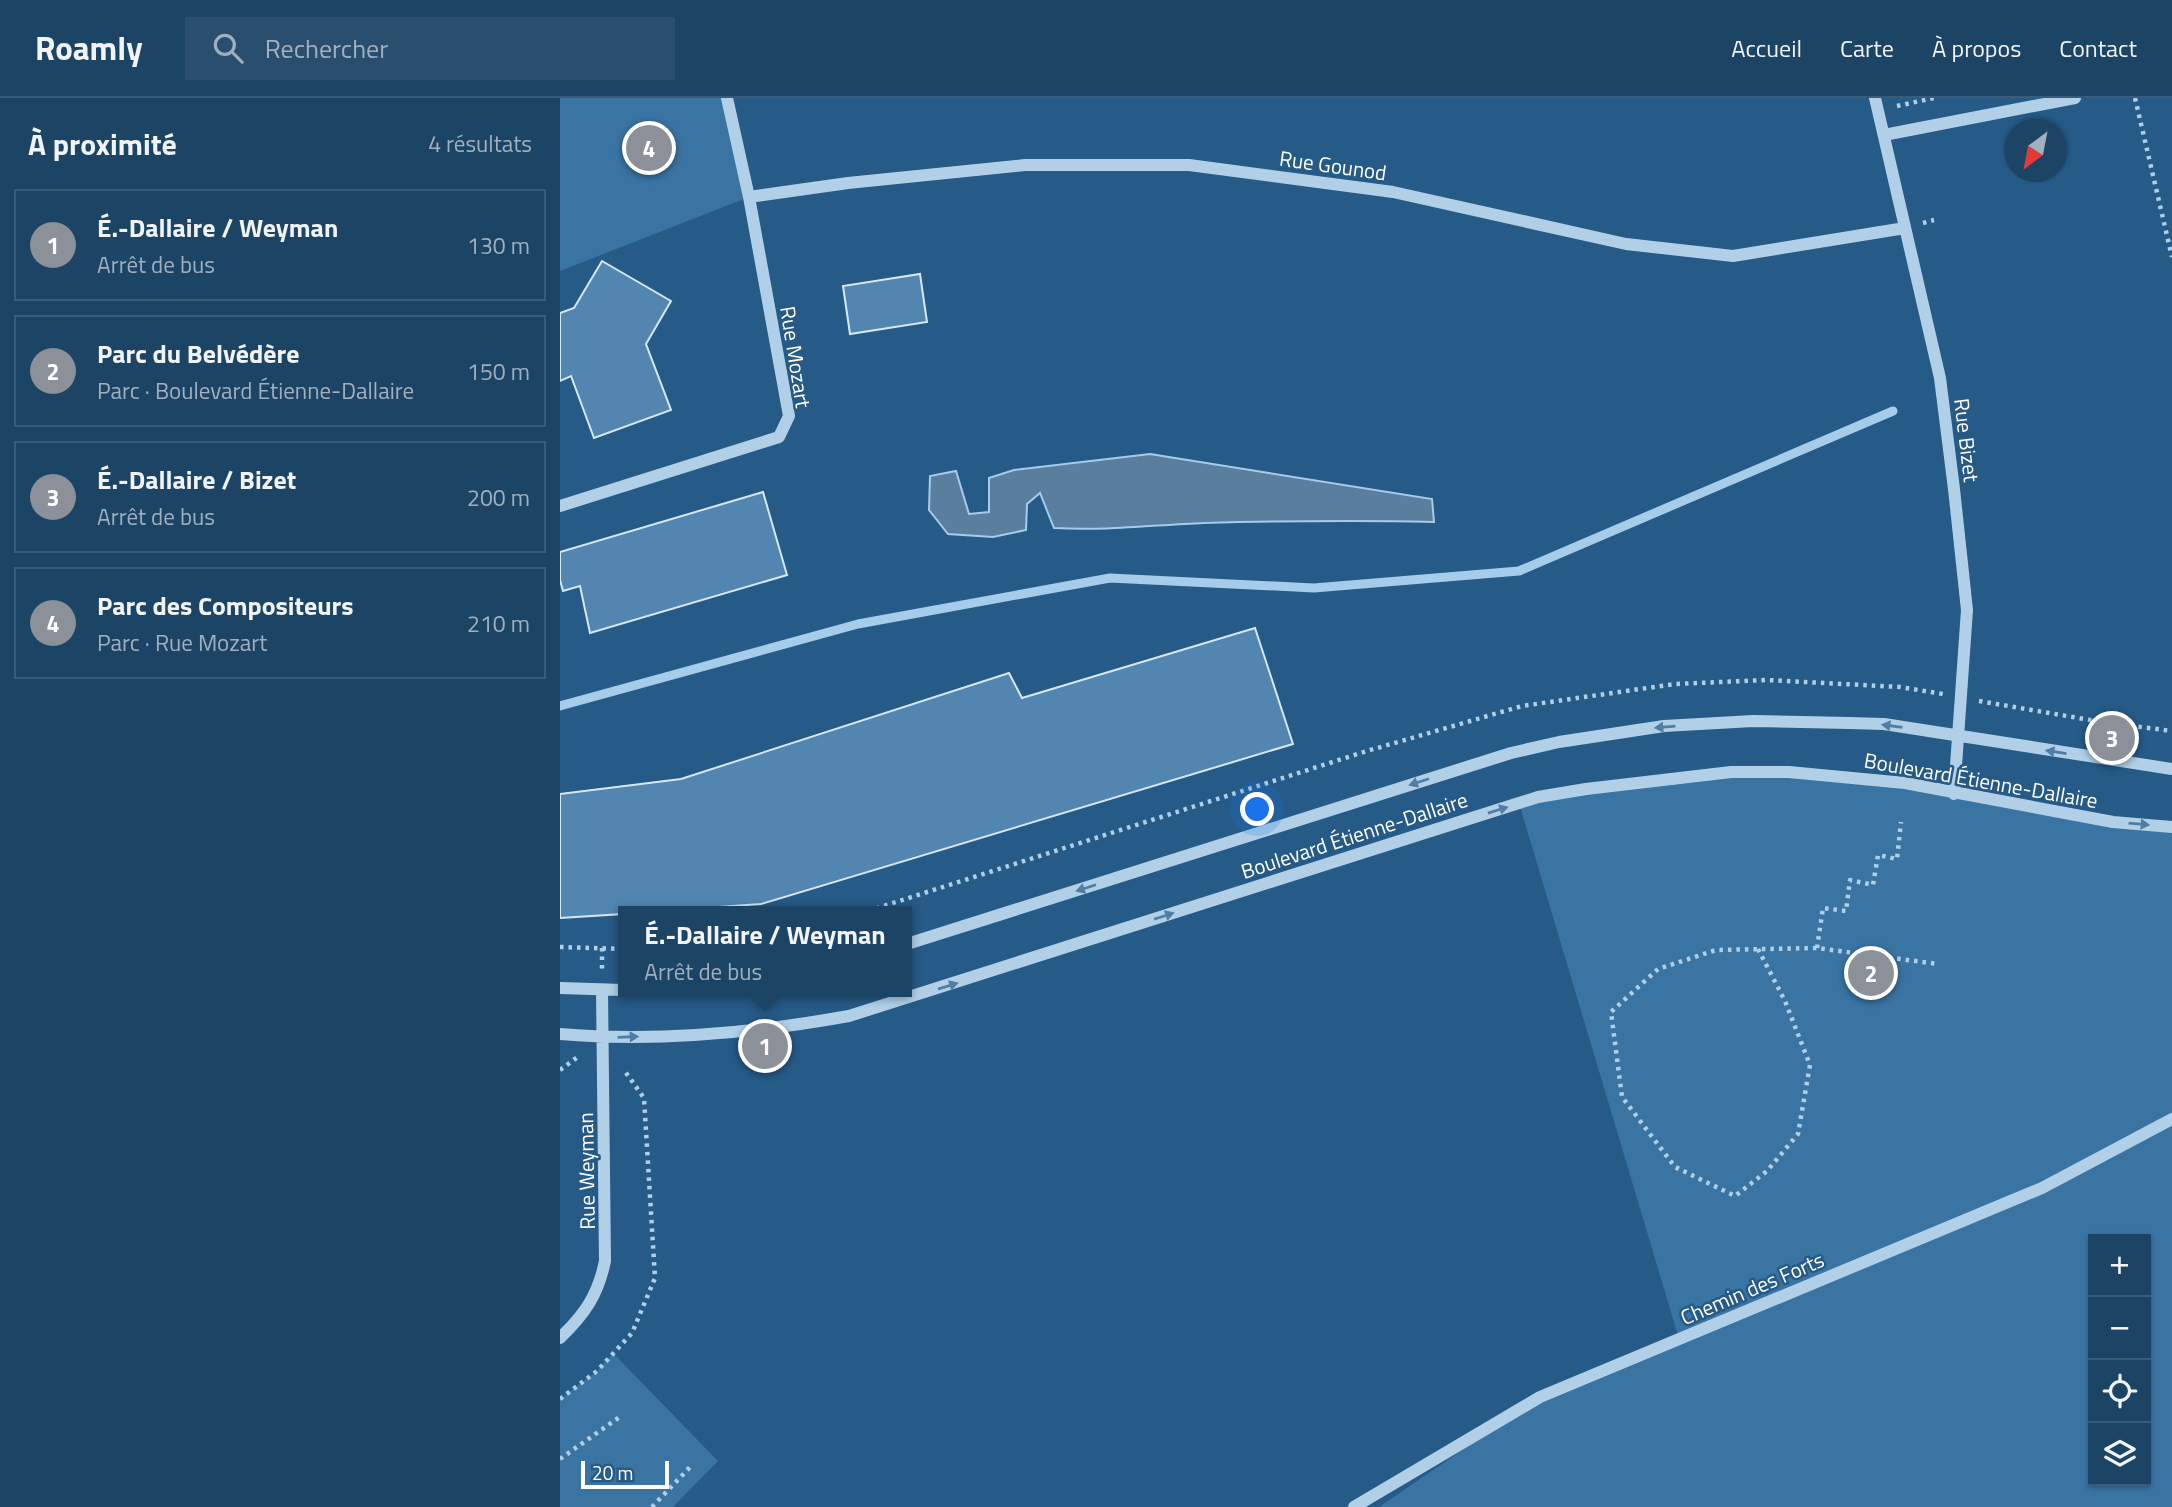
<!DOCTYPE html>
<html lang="fr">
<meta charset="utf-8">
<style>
:root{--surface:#1c4465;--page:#294e6e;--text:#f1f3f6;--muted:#a0b0bf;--line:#3a5c79;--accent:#8c9099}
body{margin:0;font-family:"Titillium Web",sans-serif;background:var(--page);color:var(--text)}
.controls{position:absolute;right:21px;bottom:21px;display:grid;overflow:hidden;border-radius:0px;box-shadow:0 2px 5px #0004}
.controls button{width:63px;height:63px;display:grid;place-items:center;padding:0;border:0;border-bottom:2px solid var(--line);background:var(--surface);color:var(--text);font:35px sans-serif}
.compass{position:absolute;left:1444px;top:21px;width:63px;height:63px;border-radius:50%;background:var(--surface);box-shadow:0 2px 5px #0004;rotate:212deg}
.scale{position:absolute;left:21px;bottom:18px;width:88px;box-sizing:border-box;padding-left:7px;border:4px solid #fff;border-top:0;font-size:19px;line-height:24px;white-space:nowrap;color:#fff;-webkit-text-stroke:5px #265a87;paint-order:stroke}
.you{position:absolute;left:698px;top:712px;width:24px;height:24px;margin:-18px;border:5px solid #fff;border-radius:50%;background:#1a73e8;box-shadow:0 0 0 10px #1a73e833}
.badge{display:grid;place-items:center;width:46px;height:46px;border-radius:50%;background:var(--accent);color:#fff;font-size:23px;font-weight:700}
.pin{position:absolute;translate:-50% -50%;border:4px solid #fff;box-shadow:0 2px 7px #0006}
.popup{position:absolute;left:58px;top:808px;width:294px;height:91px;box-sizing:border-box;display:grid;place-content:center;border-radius:0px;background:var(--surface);filter:drop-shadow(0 2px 5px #0005);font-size:23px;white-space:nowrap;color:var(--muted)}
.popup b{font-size:26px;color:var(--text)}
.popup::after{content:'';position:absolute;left:50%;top:100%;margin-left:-14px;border:14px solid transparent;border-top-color:var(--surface)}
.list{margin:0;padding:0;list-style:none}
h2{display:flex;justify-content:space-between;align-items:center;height:91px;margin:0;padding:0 28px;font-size:30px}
h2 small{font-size:23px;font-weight:400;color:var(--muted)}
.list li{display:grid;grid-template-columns:46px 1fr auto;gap:21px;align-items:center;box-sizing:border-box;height:112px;margin:0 14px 14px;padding:0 14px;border:2px solid var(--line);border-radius:0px}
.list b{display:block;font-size:26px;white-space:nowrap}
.list p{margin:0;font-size:23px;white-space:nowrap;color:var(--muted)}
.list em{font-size:23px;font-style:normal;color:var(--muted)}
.icon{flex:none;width:38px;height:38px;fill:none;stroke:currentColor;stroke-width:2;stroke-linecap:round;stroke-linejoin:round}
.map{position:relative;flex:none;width:1612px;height:1409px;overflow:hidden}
header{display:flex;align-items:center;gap:42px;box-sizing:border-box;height:98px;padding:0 35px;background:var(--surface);border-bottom:2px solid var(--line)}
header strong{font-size:33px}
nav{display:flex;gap:38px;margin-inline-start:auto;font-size:24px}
.search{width:490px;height:63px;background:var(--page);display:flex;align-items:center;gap:18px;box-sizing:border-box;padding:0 24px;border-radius:0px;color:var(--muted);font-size:26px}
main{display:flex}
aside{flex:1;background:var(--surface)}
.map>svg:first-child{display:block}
.green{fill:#3a74a3;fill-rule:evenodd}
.water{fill:#5a7e9d;stroke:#a5cce9;stroke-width:2}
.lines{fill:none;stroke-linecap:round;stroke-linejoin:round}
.stream{stroke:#a5cce9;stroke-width:9}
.building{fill:#5286b0;stroke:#d5e8f7;stroke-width:2}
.path{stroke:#b1d0e8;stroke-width:4.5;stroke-dasharray:3.5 5;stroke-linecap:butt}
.minor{stroke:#b1d0e8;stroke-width:12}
.oneway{fill:#507da4}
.labels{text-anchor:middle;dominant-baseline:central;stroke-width:5;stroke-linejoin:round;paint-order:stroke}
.street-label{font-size:21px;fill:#fff;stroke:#265a87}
</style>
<header>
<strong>Roamly</strong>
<div class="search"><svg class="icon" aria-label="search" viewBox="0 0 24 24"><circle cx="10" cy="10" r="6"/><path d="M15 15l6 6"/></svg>Rechercher</div>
<nav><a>Accueil</a><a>Carte</a><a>À propos</a><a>Contact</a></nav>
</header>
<main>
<aside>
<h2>À proximité<small>4 résultats</small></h2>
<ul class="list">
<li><span class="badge">1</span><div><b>É.-Dallaire / Weyman</b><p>Arrêt de bus</p></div><em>130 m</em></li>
<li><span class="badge">2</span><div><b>Parc du Belvédère</b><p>Parc · Boulevard Étienne-Dallaire</p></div><em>150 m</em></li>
<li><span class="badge">3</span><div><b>É.-Dallaire / Bizet</b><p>Arrêt de bus</p></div><em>200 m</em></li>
<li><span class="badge">4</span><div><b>Parc des Compositeurs</b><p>Parc · Rue Mozart</p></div><em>210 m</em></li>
</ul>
</aside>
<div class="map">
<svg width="1612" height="1409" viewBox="0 0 1612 1409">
<rect width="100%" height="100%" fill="#265a87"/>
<path class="green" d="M0,0H167L189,99L0,173Z
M1229,674L1612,729V1409H819L980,1299L1119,1241L959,705L978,699ZM1533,1141H1586V1383H1533Z
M53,1255L158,1363L113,1409H0V1301L37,1273Z"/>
<path class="water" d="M590,356L872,401L874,424C798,422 721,423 644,425C594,427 544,433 494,430L480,395L467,406L466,432L433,439L388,436L369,412L370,378L396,373L409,416L429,414V380L454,372Z"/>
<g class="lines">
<path class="stream" d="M0,608L298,526L550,480L754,490L959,473L1333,313"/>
</g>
<path class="building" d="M42,163L111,203L86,246L111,312L34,340L11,278L0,283V215L14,210Z
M360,176L367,224L290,236L283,188Z
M203,394L227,477L30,535L20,488L3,493L0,482V454Z
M695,530L733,646L201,806L100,813H63V816L0,820V696L121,681L449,575L462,600Z"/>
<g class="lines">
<path class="path" d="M1575,0L1612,159
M1337,8L1374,0
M1363,125L1374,122
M1419,603L1542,624L1612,633
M308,813L807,653L962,608L1115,586L1207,582L1340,589L1383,596
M0,849L63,851
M42,850V874
M1257,850L1263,810L1286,813L1290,782L1313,787L1318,757L1337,761L1341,724
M1198,851L1225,903L1250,967L1238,1036L1207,1073L1175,1098L1115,1069L1062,999L1051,914L1098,871L1156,852L1257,850L1378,866
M0,972L19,958
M0,1301L37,1273L72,1235L95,1180L84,1000L64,972
M0,1361L61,1318
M92,1409L133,1366"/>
<path class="minor" d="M1315,0L1380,280L1394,391L1407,512L1394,696
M1324,37L1515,0
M189,99L288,85L465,67H629L833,94L1066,146L1173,158L1345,130
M0,408L219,339L229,318L189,99L167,0
M347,846L951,655L999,644L1104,628L1193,623L1289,625L1324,626L1612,671
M0,890L63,892
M0,936C97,944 194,935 289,918L959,705L978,699L1026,691L1171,674H1229L1345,685L1553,724L1612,729
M0,1240C25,1216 38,1197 45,1163L42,892
M794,1409L980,1299L1482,1090L1612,1021"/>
</g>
<defs><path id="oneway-solid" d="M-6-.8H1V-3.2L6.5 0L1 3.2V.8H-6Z" transform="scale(1.75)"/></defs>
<g class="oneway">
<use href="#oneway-solid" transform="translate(1332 628) rotate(-172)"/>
<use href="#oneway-solid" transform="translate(1105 629) rotate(175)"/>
<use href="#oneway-solid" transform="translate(1496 654) rotate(-171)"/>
<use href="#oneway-solid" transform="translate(859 684) rotate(162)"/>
<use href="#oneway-solid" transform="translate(938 712) rotate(-17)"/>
<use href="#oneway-solid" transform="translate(1579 726) rotate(5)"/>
<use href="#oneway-solid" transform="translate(526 790) rotate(162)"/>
<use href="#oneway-solid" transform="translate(604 818) rotate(-18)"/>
<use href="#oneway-solid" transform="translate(388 888) rotate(-17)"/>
<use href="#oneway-solid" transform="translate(68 939) rotate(-2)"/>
</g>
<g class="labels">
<g class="street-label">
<text transform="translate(773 67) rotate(8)">Rue Gounod</text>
<text transform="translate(236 259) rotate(81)">Rue Mozart</text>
<text transform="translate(1407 342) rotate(83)">Rue Bizet</text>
<text transform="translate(1421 682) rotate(10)">Boulevard Étienne-Dallaire</text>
<text transform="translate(794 737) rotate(-18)">Boulevard Étienne-Dallaire</text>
<text transform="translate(26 1073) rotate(-91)">Rue Weyman</text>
<text transform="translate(1192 1190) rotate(-23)">Chemin des Forts</text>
</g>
</g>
</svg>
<div class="controls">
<button>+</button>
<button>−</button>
<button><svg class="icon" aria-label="locate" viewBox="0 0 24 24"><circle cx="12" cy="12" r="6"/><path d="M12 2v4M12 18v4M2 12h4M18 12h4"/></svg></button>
<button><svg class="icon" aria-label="layers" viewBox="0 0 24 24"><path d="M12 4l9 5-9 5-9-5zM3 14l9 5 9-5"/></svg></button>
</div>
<svg class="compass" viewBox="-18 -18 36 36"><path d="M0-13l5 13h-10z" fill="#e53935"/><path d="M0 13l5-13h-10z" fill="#a0b0bf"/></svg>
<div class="scale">20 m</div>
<div class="you"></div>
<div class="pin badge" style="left:205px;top:948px">1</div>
<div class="popup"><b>É.-Dallaire / Weyman</b>Arrêt de bus</div>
<div class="pin badge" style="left:1311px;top:875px">2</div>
<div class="pin badge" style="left:1552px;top:640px">3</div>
<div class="pin badge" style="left:89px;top:50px">4</div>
</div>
</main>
